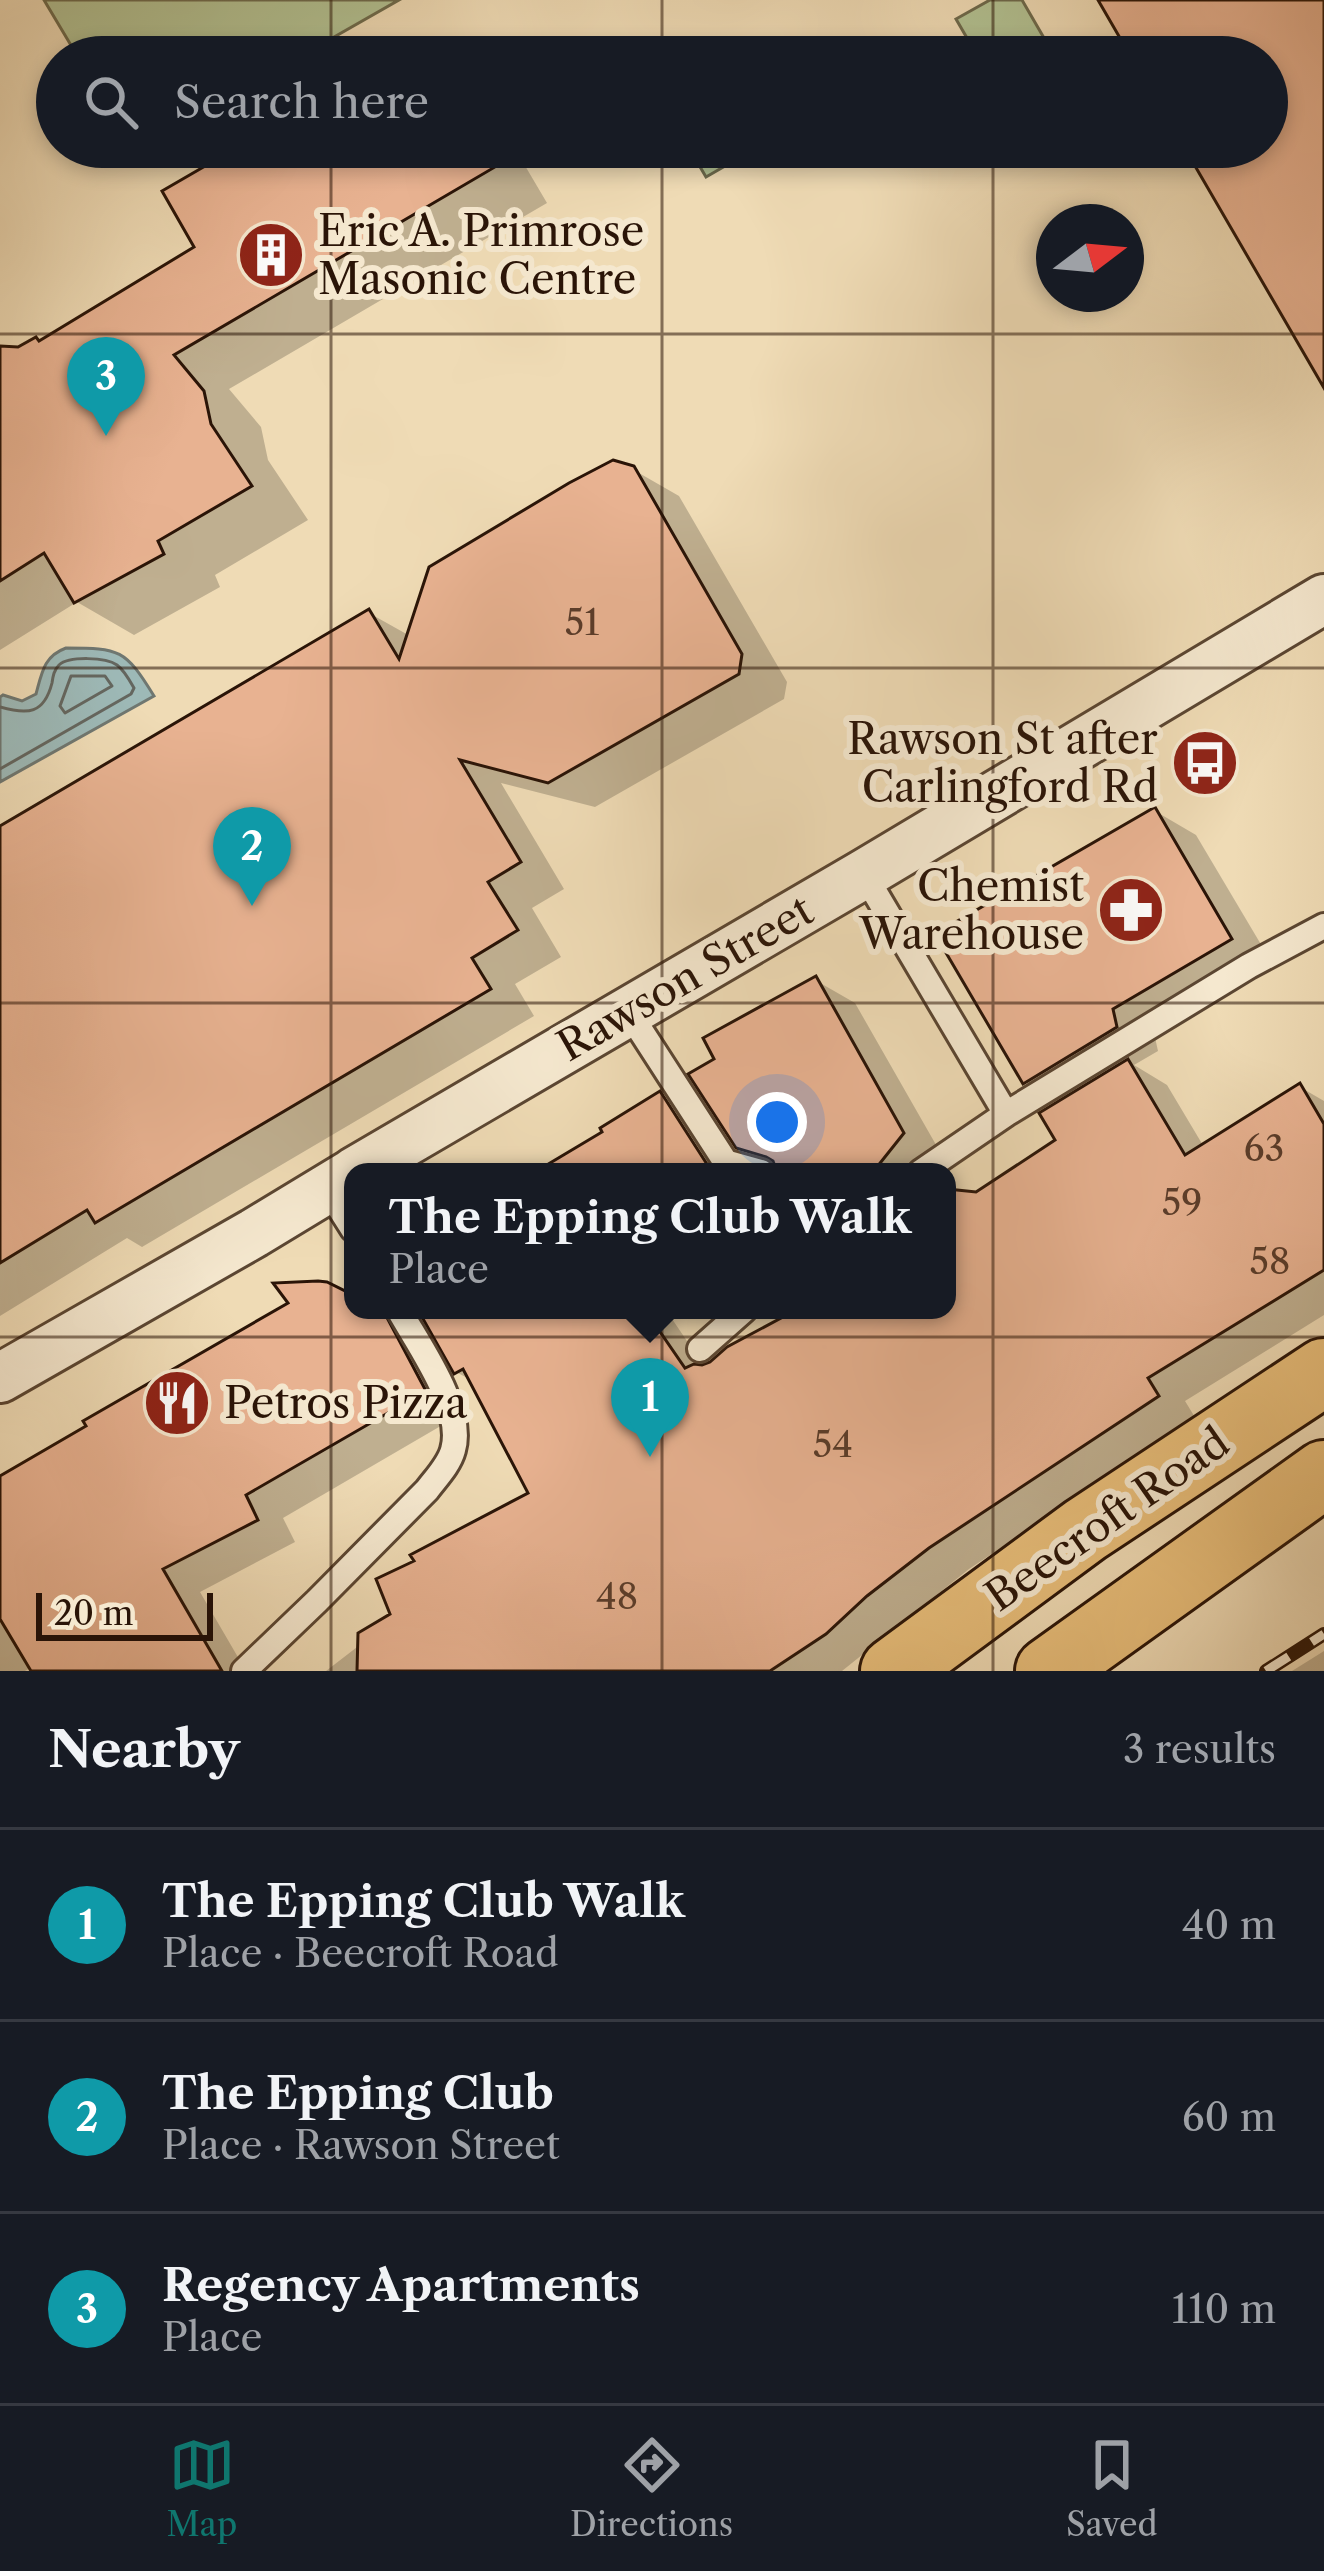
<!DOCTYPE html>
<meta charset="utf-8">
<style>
:root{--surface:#171b24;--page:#242831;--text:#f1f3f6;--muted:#9ea1a6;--line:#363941;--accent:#0f766e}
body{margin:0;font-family:"Libre Caslon Text",serif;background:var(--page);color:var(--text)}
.compass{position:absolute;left:1036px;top:204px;width:108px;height:108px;border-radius:50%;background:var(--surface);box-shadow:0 6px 18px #0003;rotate:74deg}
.scale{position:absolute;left:36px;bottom:30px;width:177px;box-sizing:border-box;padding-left:12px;border:6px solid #2a1407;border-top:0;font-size:33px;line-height:42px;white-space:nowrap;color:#2a1407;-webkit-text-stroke:9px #f5e8cf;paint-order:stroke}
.you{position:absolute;left:777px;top:1122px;width:42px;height:42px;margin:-30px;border:9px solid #fff;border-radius:50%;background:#1a73e8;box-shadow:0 0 0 18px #1a73e833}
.badge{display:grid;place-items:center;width:78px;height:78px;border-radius:50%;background:var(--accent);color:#fff;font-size:39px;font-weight:700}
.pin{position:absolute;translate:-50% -99px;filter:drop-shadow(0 3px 6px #0008)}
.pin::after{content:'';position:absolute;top:63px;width:42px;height:36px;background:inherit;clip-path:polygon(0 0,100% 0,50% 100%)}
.popup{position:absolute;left:344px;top:1163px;width:612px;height:156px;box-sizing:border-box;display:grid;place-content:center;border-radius:24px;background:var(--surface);filter:drop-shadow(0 3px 9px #0005);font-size:39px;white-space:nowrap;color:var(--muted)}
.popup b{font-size:45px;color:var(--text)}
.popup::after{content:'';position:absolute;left:50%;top:100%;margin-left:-24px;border:24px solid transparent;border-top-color:var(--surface)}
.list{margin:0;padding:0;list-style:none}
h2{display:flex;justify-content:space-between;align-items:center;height:156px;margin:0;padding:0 48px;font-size:51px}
h2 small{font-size:39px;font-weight:400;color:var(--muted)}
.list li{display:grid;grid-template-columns:78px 1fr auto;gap:36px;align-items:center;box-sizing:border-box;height:192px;padding:0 48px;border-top:3px solid var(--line)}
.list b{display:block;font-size:45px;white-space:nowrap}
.list p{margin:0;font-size:39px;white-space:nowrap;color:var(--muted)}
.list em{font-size:39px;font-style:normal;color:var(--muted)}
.icon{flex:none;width:66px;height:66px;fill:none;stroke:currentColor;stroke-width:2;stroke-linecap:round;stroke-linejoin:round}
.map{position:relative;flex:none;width:1324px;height:1671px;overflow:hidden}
.search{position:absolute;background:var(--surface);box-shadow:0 6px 18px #0003;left:36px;right:36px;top:36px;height:132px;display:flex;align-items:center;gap:30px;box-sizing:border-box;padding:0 42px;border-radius:66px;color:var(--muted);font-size:45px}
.sheet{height:732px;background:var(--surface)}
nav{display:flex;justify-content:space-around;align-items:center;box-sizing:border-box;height:168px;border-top:3px solid var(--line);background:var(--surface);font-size:33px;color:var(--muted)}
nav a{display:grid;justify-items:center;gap:6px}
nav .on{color:var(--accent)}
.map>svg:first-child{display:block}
.green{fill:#b2c192;stroke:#6e6a4c;stroke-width:3}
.water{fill:#9db9b7;stroke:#6f7771;stroke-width:3}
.shadow{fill:#0003}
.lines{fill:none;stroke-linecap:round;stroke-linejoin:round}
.shore{stroke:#64665f;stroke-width:3}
.building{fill:#e8b291;stroke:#2a1407;stroke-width:3}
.lane-casing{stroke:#5b4632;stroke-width:30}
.street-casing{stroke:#5b4632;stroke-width:54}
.primary-casing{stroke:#2a1407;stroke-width:72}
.lane{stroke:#f5e8cf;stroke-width:24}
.street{stroke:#f5e8cf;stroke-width:48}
.primary{stroke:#e8be7a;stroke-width:66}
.rail-casing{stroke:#2a1407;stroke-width:14}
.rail{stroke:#f5e8cf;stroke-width:9;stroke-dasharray:27;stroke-linecap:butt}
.grid{fill:none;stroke:#2a1407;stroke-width:3;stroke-opacity:0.55}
.labels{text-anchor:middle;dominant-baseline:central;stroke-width:12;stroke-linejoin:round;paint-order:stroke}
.number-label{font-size:36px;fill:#5a3c2a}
.poi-label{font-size:42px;fill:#2a1407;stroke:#f5e8cf;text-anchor:start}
.street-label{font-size:42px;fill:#2a1407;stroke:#f5e8cf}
</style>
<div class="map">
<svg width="1324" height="1671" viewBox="0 0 1324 1671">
<rect width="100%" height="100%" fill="#efdbb5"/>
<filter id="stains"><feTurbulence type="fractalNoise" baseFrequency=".00167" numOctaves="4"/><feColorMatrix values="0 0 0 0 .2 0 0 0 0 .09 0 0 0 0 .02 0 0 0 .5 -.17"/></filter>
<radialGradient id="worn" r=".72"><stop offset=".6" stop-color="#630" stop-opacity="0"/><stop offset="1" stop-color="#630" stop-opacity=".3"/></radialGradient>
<path class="green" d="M44,0H399L299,57H78Z
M990,0H1022L1055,57H978L956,19Z
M692,147H758L706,177L689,148Z"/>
<path class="water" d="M66,648C120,648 125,649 154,696L0,782V697L3,695L22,701L36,694C42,672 44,656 66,648Z"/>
<path class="shadow" d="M416,46L435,57H398Z
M244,147H514L547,203L229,389L261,427L268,460L308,520L215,575L220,587L134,635L77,602L0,650V349L19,350L41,344L198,248Z
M632,469L679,496L787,682L784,699L595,807L501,783L564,889L532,908L561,957L515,984L534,1016L142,1247L127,1238L0,1316V829L369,613L410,636Z
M1155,811L1196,835L1272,963L1154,1033L1158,1051L1134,1065L1167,1085L1204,1147L1300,1087L1324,1101V1315L1185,1401L1196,1419L969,1569L842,1671H326L361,1644L532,1494L473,1381L456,1372L435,1310H673L668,1313L708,1372L802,1310H947V1215L1059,1141L1061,1103L1025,1082Z
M815,980L855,1003L943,1157L930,1172H779V1169L738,1146L718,1060Z
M660,1095L699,1117L735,1172H542Z
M326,1285L353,1299V1310H374L422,1337L463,1413L283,1518L295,1542L200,1592L246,1671H34L32,1667L25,1671H0V1480Z
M1324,1651V1671H1292Z"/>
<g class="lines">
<path class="shore" d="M71,676H105L112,686L65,713L60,706Z
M0,707C28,715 44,714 52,683C53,676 54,670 59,665C69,656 106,657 117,665C124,670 130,681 134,688L131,694L0,769"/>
</g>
<path class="building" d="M1098,0H1324V388L1184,147H1267V57H1131Z
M238,147H529L174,355L204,391L211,424L252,486L158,541L164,554L74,603L44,553L0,581V346L18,347L36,337L39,341L194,247L162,191Z
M613,460L634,466L742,654L739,674L548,783L460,760L521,862L488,882L518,930L472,958L491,989L95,1223L87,1210L0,1263V826L369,609L399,659L429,567L569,483Z
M1155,807L1232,939L1113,1009L1117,1027L1023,1084L935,934Z
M816,976L904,1133L873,1172H777L773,1161L766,1157L736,1148L688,1074L714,1059L703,1038Z
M1128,1059L1185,1155L1300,1083L1324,1124V1270L1148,1378L1159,1396L929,1548L867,1596L826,1634L770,1671H357L358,1633L390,1614L376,1579L414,1561L410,1555L528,1493L463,1369L454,1374L418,1310H645L685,1368L694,1364L702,1365L710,1362L727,1347L796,1310H947V1189L976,1192L1055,1140L1039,1113Z
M660,1091L712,1172H535L602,1132L600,1128Z
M318,1281L327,1282L349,1293L353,1300V1310H383L426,1391L246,1495L258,1520L163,1569L222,1671H31L0,1619V1476L86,1426L83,1421L288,1303L273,1283Z"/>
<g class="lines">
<g class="lane-casing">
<path id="lane" d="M864,874L1006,1114L921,1172
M628,1011L732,1172
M1006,1114L1249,966L1324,926
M725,1162L761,1172
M327,1188L353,1229
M700,1349L744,1310
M244,1671L317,1601L427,1490C436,1478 449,1465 453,1450C465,1409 419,1346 399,1310"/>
</g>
<g class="street-casing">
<path id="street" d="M354,1172L864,874L1324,599
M0,1378L254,1233L353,1173"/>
</g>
<g class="primary-casing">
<path id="primary" d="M894,1671L1085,1530L1324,1372
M1049,1671L1324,1474"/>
</g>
<use href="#lane" class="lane"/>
<use href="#street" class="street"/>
<use href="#primary" class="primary"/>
<g class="rail-casing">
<path id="rail" d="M1266,1671L1324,1634"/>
</g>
<use href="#rail" class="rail"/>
</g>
<path class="grid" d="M331,0V57M662,0V57M993,0V57M331,147V1671M662,147V1671M993,147V1671M0,334H1324M0,668H1324M0,1003H1324M0,1337H1324"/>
<defs>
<g id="building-disc" transform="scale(3.45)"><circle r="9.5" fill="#8f2418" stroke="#f5e8cf"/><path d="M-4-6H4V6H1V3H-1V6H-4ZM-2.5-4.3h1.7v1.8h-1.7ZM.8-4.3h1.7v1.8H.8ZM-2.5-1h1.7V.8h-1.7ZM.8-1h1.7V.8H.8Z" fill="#fff"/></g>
<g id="bus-disc" transform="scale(3.45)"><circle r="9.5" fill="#8f2418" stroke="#f5e8cf"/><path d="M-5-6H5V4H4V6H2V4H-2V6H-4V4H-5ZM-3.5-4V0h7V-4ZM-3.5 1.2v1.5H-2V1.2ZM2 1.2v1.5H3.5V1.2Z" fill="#fff"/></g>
<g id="pharmacy-disc" transform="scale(3.45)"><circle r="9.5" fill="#8f2418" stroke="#f5e8cf"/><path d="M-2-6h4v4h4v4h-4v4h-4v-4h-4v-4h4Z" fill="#fff"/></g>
<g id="restaurant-disc" transform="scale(3.45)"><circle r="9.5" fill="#8f2418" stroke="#f5e8cf"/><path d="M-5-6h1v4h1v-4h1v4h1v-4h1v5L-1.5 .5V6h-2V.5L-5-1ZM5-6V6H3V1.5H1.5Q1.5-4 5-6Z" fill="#fff"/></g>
</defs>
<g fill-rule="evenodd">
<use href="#building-disc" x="271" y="255"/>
<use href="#bus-disc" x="1205" y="763"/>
<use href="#pharmacy-disc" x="1131" y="910"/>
<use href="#restaurant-disc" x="177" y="1403"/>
</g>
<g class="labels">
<g class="number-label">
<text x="582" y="622">51</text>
<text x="1264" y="1148">63</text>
<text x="1182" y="1202">59</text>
<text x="1270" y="1261">58</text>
<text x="833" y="1444">54</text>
<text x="617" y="1596">48</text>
</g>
<g class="poi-label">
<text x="318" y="231">Eric A. Primrose<tspan x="318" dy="48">Masonic Centre</tspan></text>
<text x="1158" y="739" text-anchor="end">Rawson St after<tspan x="1158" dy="48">Carlingford Rd</tspan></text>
<text x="1084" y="886" text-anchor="end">Chemist<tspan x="1084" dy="48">Warehouse</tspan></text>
<text x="224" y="1403">Petros Pizza</text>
</g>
<g class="street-label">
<text transform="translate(685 978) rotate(-30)">Rawson Street</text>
<text transform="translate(1107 1519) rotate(-35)">Beecroft Road</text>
</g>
</g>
<rect width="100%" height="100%" filter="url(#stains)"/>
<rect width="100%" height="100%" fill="url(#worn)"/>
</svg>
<svg class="compass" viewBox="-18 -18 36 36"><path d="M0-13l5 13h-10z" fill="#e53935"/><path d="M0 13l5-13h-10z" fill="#9ea1a6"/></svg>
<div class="scale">20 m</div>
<div class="you"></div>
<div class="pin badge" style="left:650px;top:1457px;background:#0f9aa8">1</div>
<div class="popup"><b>The Epping Club Walk</b>Place</div>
<div class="pin badge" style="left:252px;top:906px;background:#0f9aa8">2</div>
<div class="pin badge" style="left:106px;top:436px;background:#0f9aa8">3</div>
<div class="search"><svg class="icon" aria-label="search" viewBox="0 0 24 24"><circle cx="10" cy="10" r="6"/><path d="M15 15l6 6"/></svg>Search here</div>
</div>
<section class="sheet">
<h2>Nearby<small>3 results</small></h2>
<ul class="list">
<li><span class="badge" style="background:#0f9aa8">1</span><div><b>The Epping Club Walk</b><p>Place · Beecroft Road</p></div><em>40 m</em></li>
<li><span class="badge" style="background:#0f9aa8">2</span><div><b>The Epping Club</b><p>Place · Rawson Street</p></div><em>60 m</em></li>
<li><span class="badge" style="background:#0f9aa8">3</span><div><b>Regency Apartments</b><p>Place</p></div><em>110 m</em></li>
</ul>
</section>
<nav>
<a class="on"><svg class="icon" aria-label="map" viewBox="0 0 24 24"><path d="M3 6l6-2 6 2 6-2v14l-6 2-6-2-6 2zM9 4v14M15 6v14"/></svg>Map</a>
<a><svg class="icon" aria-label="directions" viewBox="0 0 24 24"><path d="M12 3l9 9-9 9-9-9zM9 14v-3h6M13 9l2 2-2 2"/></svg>Directions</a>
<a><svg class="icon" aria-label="saved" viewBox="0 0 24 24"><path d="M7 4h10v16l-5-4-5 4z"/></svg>Saved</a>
</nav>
